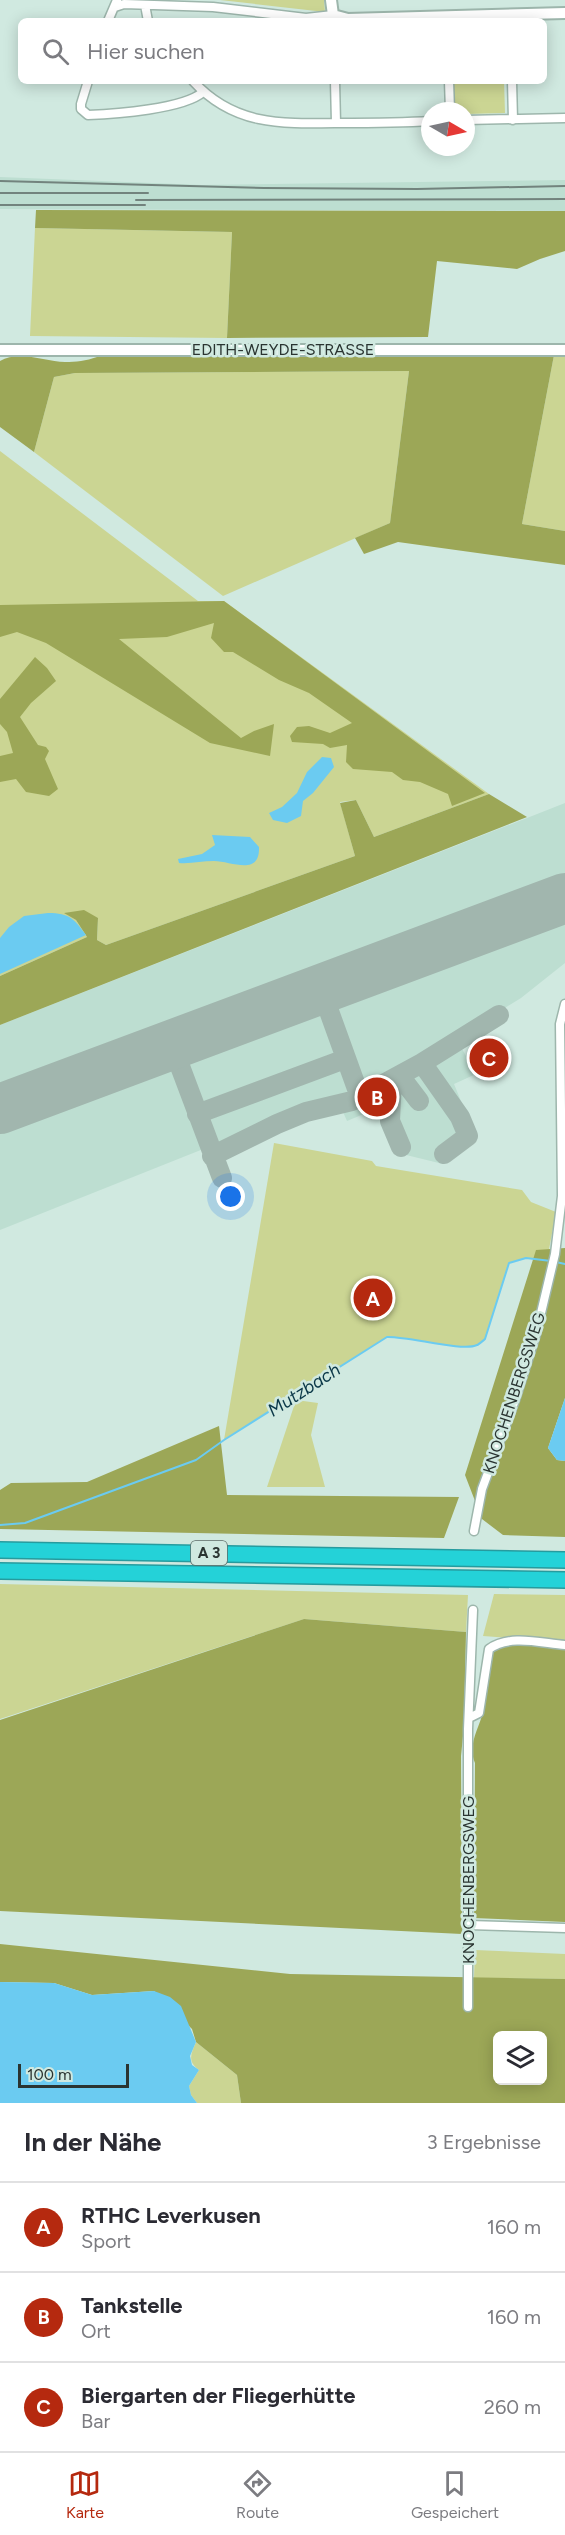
<!DOCTYPE html>
<html lang="de">
<meta charset="utf-8">
<style>
:root{--surface:#fff;--page:#f7f7f7;--text:#2b2b33;--muted:#7c7c81;--line:#e1e1e2;--accent:#b5290f}
body{margin:0;font-family:Figtree,sans-serif;background:var(--page);color:var(--text)}
.controls{position:absolute;right:18px;bottom:18px;display:grid;overflow:hidden;border-radius:9px;box-shadow:0 3px 15px #0003}
.controls button{width:54px;height:54px;display:grid;place-items:center;padding:0;border:0;border-bottom:2px solid var(--line);background:var(--surface);color:var(--text);font:30px sans-serif}
.compass{position:absolute;left:421px;top:102px;width:54px;height:54px;border-radius:50%;background:var(--surface);box-shadow:0 3px 15px #0003;rotate:99deg}
.scale{position:absolute;left:18px;bottom:15px;width:111px;box-sizing:border-box;padding-left:6px;border:3px solid #2a3431;border-top:0;font-size:16px;line-height:21px;white-space:nowrap;color:#2a3431;-webkit-text-stroke:4px #d0e9e0;paint-order:stroke}
.you{position:absolute;left:231px;top:1197px;width:21px;height:21px;margin:-15px;border:4px solid #fff;border-radius:50%;background:#1a73e8;box-shadow:0 0 0 9px #1a73e833}
.badge{display:grid;place-items:center;width:39px;height:39px;border-radius:50%;background:var(--accent);color:#fff;font-size:20px;font-weight:700}
.pin{position:absolute;translate:-50% -50%;border:3px solid #fff;box-shadow:0 2px 6px #0006}
.list{margin:0;padding:0;list-style:none}
h2{display:flex;justify-content:space-between;align-items:center;height:78px;margin:0;padding:0 24px;font-size:26px}
h2 small{font-size:20px;font-weight:400;color:var(--muted)}
.list li{display:grid;grid-template-columns:39px 1fr auto;gap:18px;align-items:center;box-sizing:border-box;height:90px;padding:0 24px;border-top:2px solid var(--line)}
.list b{display:block;font-size:22px;white-space:nowrap}
.list p{margin:0;font-size:20px;white-space:nowrap;color:var(--muted)}
.list em{font-size:20px;font-style:normal;color:var(--muted)}
.icon{flex:none;width:33px;height:33px;fill:none;stroke:currentColor;stroke-width:2;stroke-linecap:round;stroke-linejoin:round}
.map{position:relative;flex:none;width:565px;height:2103px;overflow:hidden}
.search{position:absolute;background:var(--surface);box-shadow:0 3px 15px #0003;left:18px;right:18px;top:18px;height:66px;display:flex;align-items:center;gap:15px;box-sizing:border-box;padding:0 21px;border-radius:9px;color:var(--muted);font-size:22px}
.sheet{height:348px;background:var(--surface)}
nav{display:flex;justify-content:space-around;align-items:center;box-sizing:border-box;height:84px;border-top:2px solid var(--line);background:var(--surface);font-size:16px;color:var(--muted)}
nav a{display:grid;justify-items:center;gap:3px}
nav .on{color:var(--accent)}
.map>svg:first-child{display:block}
.built{fill:#bdded1}
.green{fill:#cbd593}
.forest{fill:#9ca757;fill-rule:evenodd}
.water{fill:#6bcbf1}
.lines{fill:none;stroke-linecap:round;stroke-linejoin:round}
.stream{stroke:#6bcbf1;stroke-width:2}
.taxiway{stroke:#a1b6ae;stroke-width:20}
.runway{stroke:#a1b6ae;stroke-width:50}
.minor-casing{stroke:#9db6ac;stroke-width:11}
.tertiary-casing{stroke:#9db6ac;stroke-width:14}
.motorway-casing{stroke:#269b9e;stroke-width:18}
.minor{stroke:#fff;stroke-width:8}
.tertiary{stroke:#fff;stroke-width:10}
.motorway{stroke:#24d2d8;stroke-width:15}
.rail{stroke:#72837d;stroke-width:2}
.labels{text-anchor:middle;dominant-baseline:central;stroke-width:5;stroke-linejoin:round;paint-order:stroke}
.shield{fill:#d0e9e0;stroke:#5c6a66;stroke-width:1.5}
.shield-label{font-size:15px;font-weight:bold;fill:#2a3431}
.street-label{font-size:16px;fill:#2a3431;stroke:#d0e9e0}
.water-label{font-size:18px;font-style:italic;fill:#0a3747;stroke:#d0e9e0}
</style>
<div class="map">
<svg width="565" height="2103" viewBox="0 0 565 2103">
<rect width="100%" height="100%" fill="#d0e9e0"/>
<path class="built" d="M0,177L202,185L565,180V211L0,209Z
M565,803V963L521,998L456,1038L476,1074L454,1084L476,1138L443,1164L398,1153L378,1108L347,1121L336,1096L0,1230V1025Z"/>
<path class="green" d="M220,0H324L325,12Z
M453,81H504L505,113L466,114V111H454Z
M35,228L232,232L227,338L30,336Z
M554,355H565V531L522,524Z
M409,371L390,523L223,596L34,452L54,377L75,373Z
M0,451L198,601H224L489,794L374,837L356,800L340,802L355,856L106,945L97,940L98,918L65,913L76,920L87,937L0,976Z
M274,1143L372,1161L376,1166L522,1190L531,1202L556,1212L547,1260L526,1258L509,1263L485,1339C484,1340 478,1345 477,1345C462,1352 408,1336 387,1337L224,1440Z
M296,1400L318,1403L311,1435L325,1487H267Z
M0,1584L468,1595L466,1632L304,1619L0,1719Z
M494,1594L565,1595V1642L483,1636Z
M475,1950L565,1954V1979L474,1978Z
M196,2042L237,2075L241,2103H197L191,2095L189,2086L199,2070C187,2061 191,2054 196,2042Z"/>
<path class="forest" d="M36,210L565,211V251L540,259L517,269L437,261L428,337L227,338L232,232L35,228Z
M554,355L522,524L565,531V565L398,542L364,554L355,538L390,523L409,371L75,373L54,377L34,452L0,427V361C18,350 45,361 65,362C76,362 86,361 97,357Z
M224,601L485,793L452,806L448,794L420,782L403,780L392,772L353,769L346,762L347,745L330,748L323,744L292,742L290,736L297,727L309,726L330,733L352,723L309,693L279,680L233,652H224L211,638L214,623L167,637L119,639L241,738L254,731L274,724L270,756L210,743L46,643L17,632L0,637V605Z
M35,657L47,668L56,681L31,703L20,717L38,745L46,747L49,751L45,759L58,789L49,796L26,792L16,779L0,782V756L13,753L7,732L0,724V699Z
M489,794L527,817L0,1025V976L87,937L76,920L64,913L84,910L98,918L97,940L106,945L355,856L340,803L356,800L374,837Z
M565,1248V1398L548,1448L557,1460L565,1461V1537L503,1535L482,1519L465,1475L536,1250Z
M219,1426L227,1495L459,1497L444,1538L0,1529V1490L11,1483L87,1482Z
M304,1619L466,1632L464,1726L461,1756L462,1934L0,1911V1720Z
M512,1643L565,1647V1922L474,1918L475,1763C467,1745 479,1729 483,1712C488,1691 490,1670 493,1649Z
M0,1944L290,1974L565,1979V2103H241L237,2075L196,2042L192,2029L154,1991L92,1995L54,1983L0,1982ZM498,2036H542V2080H498Z"/>
<path class="water" d="M322,757L331,758L334,767L313,793L303,801L301,816L287,823L273,820L269,813L282,807L297,793L307,772Z
M212,835L250,837L259,847C260,877 231,861 214,861C202,861 191,864 179,863L178,859L202,854L215,845Z
M48,913C70,913 74,919 86,935L0,974V938L9,927L24,916Z
M565,1398V1461L557,1460L548,1448Z
M0,1982L54,1983L92,1995L154,1991L170,1997L181,2006L196,2042L190,2056L192,2065L199,2070L189,2086L191,2095L197,2103H0Z"/>
<g class="lines">
<path class="stream" d="M556,1262L565,1264
M0,1525L25,1523L196,1460L224,1440L387,1337C408,1336 462,1352 477,1345C478,1345 484,1340 485,1339L509,1263L526,1258L551,1261"/>
<path class="taxiway" d="M321,989L360,1097
M172,1045L222,1178
M422,1063L499,1015
M400,1076L419,1101
M392,1080L390,1121L401,1147
M197,1114L345,1059
M212,1156L277,1124L306,1112L352,1101L422,1063L460,1117L468,1136L444,1154"/>
<path class="runway" d="M0,1109L565,898"/>
<g class="minor-casing">
<path id="minor" d="M145,5L148,21
M115,7L124,4L213,7L306,18L333,15V21
M108,21L117,0
M88,81L81,104V109L88,115C115,114 184,109 203,92
M193,81C234,126 282,124 338,123C369,123 399,123 430,121
M335,81L336,123
M449,81L450,111
M512,81L513,120
M466,120L565,118
M474,1531L482,1489L515,1400L536,1334L555,1254L562,1196L560,1024L565,1004
M469,1718L479,1713L489,1649C510,1634 540,1643 565,1645
M469,1925L565,1928
M468,2007V1729L473,1610"/>
</g>
<g class="tertiary-casing">
<path id="tertiary" d="M331,0L333,15L348,19L565,13
M0,350H565"/>
</g>
<g class="motorway-casing">
<path id="motorway" d="M0,1550L565,1560
M0,1571L565,1580"/>
</g>
<use href="#minor" class="minor"/>
<use href="#tertiary" class="tertiary"/>
<use href="#motorway" class="motorway"/>
<path class="rail" d="M0,181L264,188L417,189L565,186
M0,193H148
M136,200L565,199
M0,205H145"/>
</g>
<g class="labels">
<rect class="shield" x="191" y="1541" width="36" height="24" rx="4.5"/>
<g class="shield-label">
<text x="209" y="1553">A 3</text>
</g>
<g class="street-label">
<text x="283" y="349">EDITH-WEYDE-STRASSE</text>
<text transform="translate(514 1393) rotate(-72)">KNOCHENBERGSWEG</text>
<text transform="translate(468 1880) rotate(-90)">KNOCHENBERGSWEG</text>
</g>
<g class="water-label">
<text transform="translate(304 1390) rotate(-33)">Mutzbach</text>
</g>
</g>
</svg>
<div class="controls">
<button><svg class="icon" aria-label="layers" viewBox="0 0 24 24"><path d="M12 4l9 5-9 5-9-5zM3 14l9 5 9-5"/></svg></button>
</div>
<svg class="compass" viewBox="-18 -18 36 36"><path d="M0-13l5 13h-10z" fill="#e53935"/><path d="M0 13l5-13h-10z" fill="#7c7c81"/></svg>
<div class="scale">100 m</div>
<div class="you"></div>
<div class="pin badge" style="left:373px;top:1298px">A</div>
<div class="pin badge" style="left:377px;top:1097px">B</div>
<div class="pin badge" style="left:489px;top:1058px">C</div>
<div class="search"><svg class="icon" aria-label="search" viewBox="0 0 24 24"><circle cx="10" cy="10" r="6"/><path d="M15 15l6 6"/></svg>Hier suchen</div>
</div>
<section class="sheet">
<h2>In der Nähe<small>3 Ergebnisse</small></h2>
<ul class="list">
<li><span class="badge">A</span><div><b>RTHC Leverkusen</b><p>Sport</p></div><em>160 m</em></li>
<li><span class="badge">B</span><div><b>Tankstelle</b><p>Ort</p></div><em>160 m</em></li>
<li><span class="badge">C</span><div><b>Biergarten der Fliegerhütte</b><p>Bar</p></div><em>260 m</em></li>
</ul>
</section>
<nav>
<a class="on"><svg class="icon" aria-label="map" viewBox="0 0 24 24"><path d="M3 6l6-2 6 2 6-2v14l-6 2-6-2-6 2zM9 4v14M15 6v14"/></svg>Karte</a>
<a><svg class="icon" aria-label="directions" viewBox="0 0 24 24"><path d="M12 3l9 9-9 9-9-9zM9 14v-3h6M13 9l2 2-2 2"/></svg>Route</a>
<a><svg class="icon" aria-label="saved" viewBox="0 0 24 24"><path d="M7 4h10v16l-5-4-5 4z"/></svg>Gespeichert</a>
</nav>
